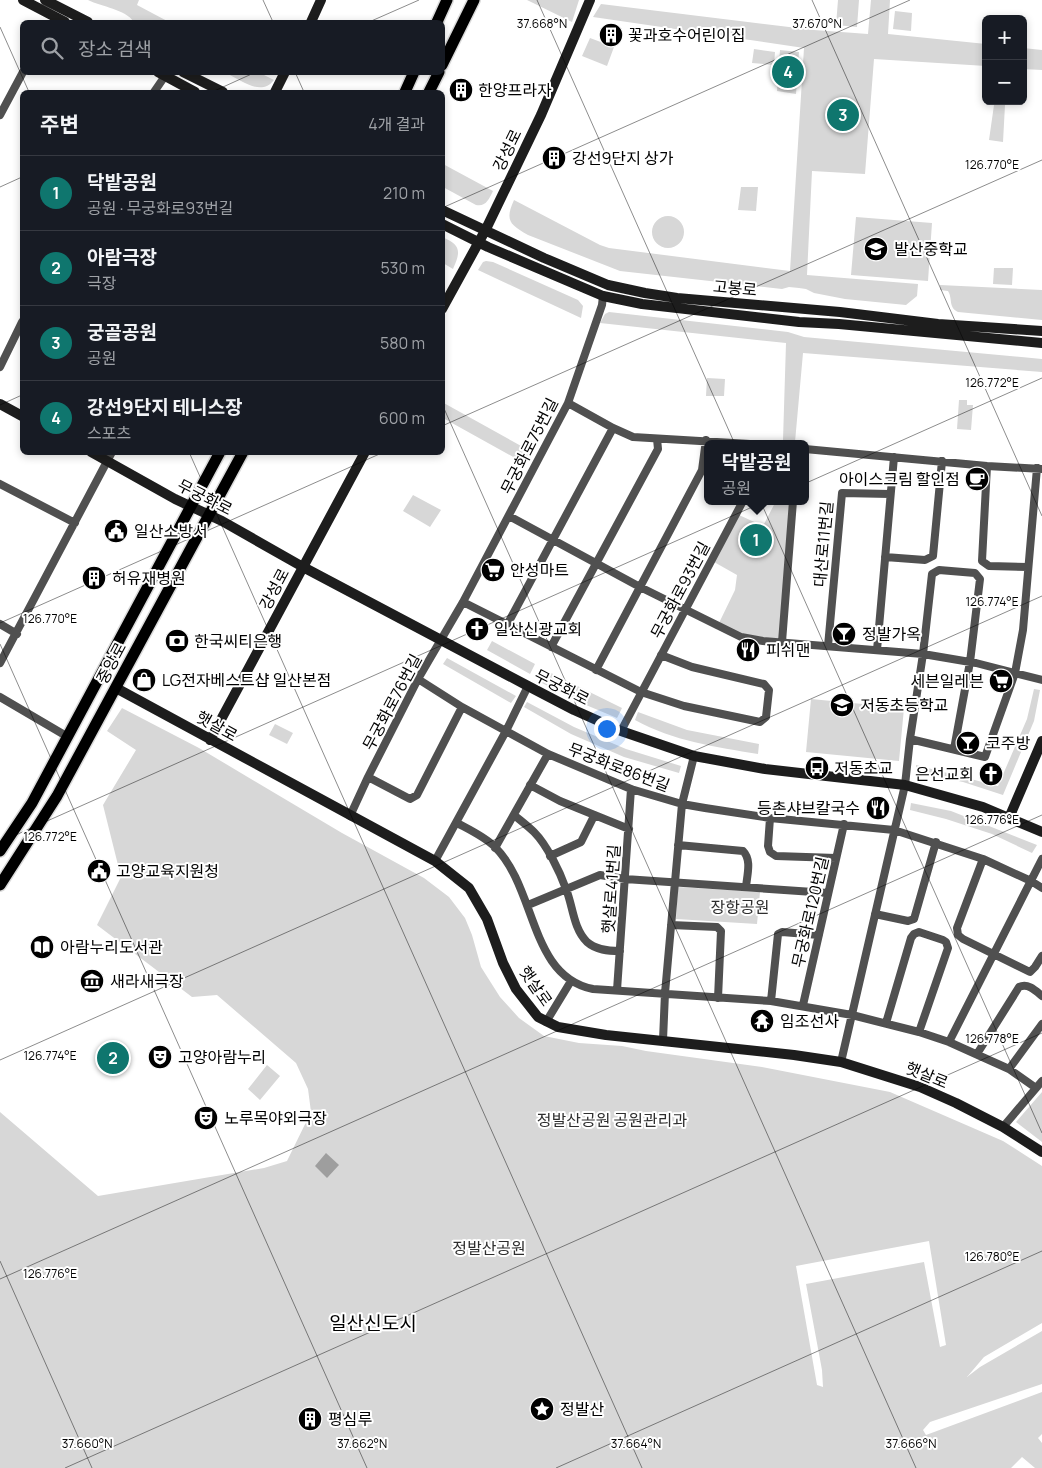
<!DOCTYPE html>
<html lang="ko">
<meta charset="utf-8">
<style>
:root{--surface:#171b24;--page:#242831;--text:#f1f3f6;--muted:#9ea1a6;--line:#363941;--accent:#0f766e}
body{margin:0;font-family:Manrope,"Noto Sans KR",sans-serif;background:var(--page);color:var(--text)}
.controls{position:absolute;right:15px;top:15px;display:grid;overflow:hidden;border-radius:8px;box-shadow:0 2px 8px #0003}
.controls button{width:45px;height:45px;display:grid;place-items:center;padding:0;border:0;border-bottom:1px solid var(--line);background:var(--surface);color:var(--text);font:25px sans-serif}
.you{position:absolute;left:606px;top:728px;width:18px;height:18px;margin:-12px;border:4px solid #fff;border-radius:50%;background:#1a73e8;box-shadow:0 0 0 8px #1a73e833}
.badge{display:grid;place-items:center;width:32px;height:32px;border-radius:50%;background:var(--accent);color:#fff;font-size:16px;font-weight:700}
.pin{position:absolute;translate:-50% -50%;border:2px solid #fff;box-shadow:0 1px 5px #0006}
.popup{position:absolute;left:704px;top:440px;width:105px;height:65px;box-sizing:border-box;display:grid;place-content:center;border-radius:8px;background:var(--surface);filter:drop-shadow(0 1px 4px #0005);font-size:16px;white-space:nowrap;color:var(--muted)}
.popup b{font-size:19px;color:var(--text)}
.popup::after{content:'';position:absolute;left:50%;top:100%;margin-left:-10px;border:10px solid transparent;border-top-color:var(--surface)}
.list{margin:0;padding:0;list-style:none}
h2{display:flex;justify-content:space-between;align-items:center;height:65px;margin:0;padding:0 20px;font-size:21px}
h2 small{font-size:16px;font-weight:400;color:var(--muted)}
.list li{display:grid;grid-template-columns:32px 1fr auto;gap:15px;align-items:center;box-sizing:border-box;height:75px;padding:0 20px;border-top:1px solid var(--line)}
.list b{display:block;font-size:19px;white-space:nowrap}
.list p{margin:0;font-size:16px;white-space:nowrap;color:var(--muted)}
.list em{font-size:16px;font-style:normal;color:var(--muted)}
.icon{flex:none;width:28px;height:28px;fill:none;stroke:currentColor;stroke-width:2;stroke-linecap:round;stroke-linejoin:round}
.map{position:relative;flex:none;width:1042px;height:1468px;overflow:hidden}
.search{position:absolute;background:var(--surface);box-shadow:0 2px 8px #0003;left:20px;top:20px;width:425px;height:55px;display:flex;align-items:center;gap:12px;box-sizing:border-box;padding:0 18px;border-radius:8px;color:var(--muted);font-size:19px}
.panel{position:absolute;background:var(--surface);box-shadow:0 2px 8px #0003;left:20px;top:90px;width:425px;height:365px;border-radius:8px}
.map>svg:first-child{display:block}
.green{fill:#d7d7d7;fill-rule:evenodd}
.water{fill:#9e9e9e}
.lines{fill:none;stroke-linecap:round;stroke-linejoin:round}
.primary-casing{stroke:#dbdbdb;stroke-width:14}
.street{stroke:#505050;stroke-width:8}
.secondary{stroke:#1d1d1d;stroke-width:10}
.primary{stroke:#000;stroke-width:11}
.ticks{fill:none;stroke:#000;stroke-width:1;stroke-opacity:0.45}
.labels{text-anchor:middle;dominant-baseline:central;stroke-width:4;stroke-linejoin:round;paint-order:stroke}
.poi-label{font-size:16px;fill:#000;stroke:#fff;text-anchor:start}
.street-label{font-size:16px;fill:#000;stroke:#fff}
.park-label{font-size:16px;fill:#2e2e2e;stroke:#fff}
.quarter-label{font-size:19px;fill:#000;stroke:#fff}
.ticks-label{font-size:12px;text-anchor:middle;fill:#000;stroke:#fff;stroke-width:4;stroke-linejoin:round;paint-order:stroke}
</style>
<div class="map">
<svg width="1042" height="1468" viewBox="0 0 1042 1468">
<rect width="100%" height="100%" fill="#fff"/>
<path class="green" d="M88,0H139L137,5L169,22H134C125,9 102,7 88,0Z
M527,0H579L572,22Z
M838,0H859L857,27L836,25Z
M871,0H890L888,34L986,44V66L874,59L865,174L812,171L807,275L918,284L917,296L906,305L845,299L814,293L806,289L799,288L789,287L782,289L620,271L528,235C509,224 505,220 514,200L600,245L609,248L790,271L804,48L593,17L601,4L814,30L868,34Z
M895,11L912,13L911,31L893,29Z
M590,38L614,47L607,66L582,56Z
M1023,48L1042,50V70L1023,69Z
M754,49L775,52L774,65L752,63Z
M780,50L799,52L796,94L777,91Z
M226,73H260L274,80C261,97 241,80 226,73Z
M994,105H1005L1003,142L989,140Z
M443,164L493,191C489,199 486,207 476,205L443,187Z
M741,187H758L756,211L738,210Z
M652 232a16 16 0 1 1 32 0a16 16 0 1 1-32 0Z
M856,217L932,223L928,281L851,275Z
M442,237C461,245 461,251 453,269L443,263Z
M486,261L493,262L578,300L583,306L581,318L478,270L483,262Z
M994,268H1013L1012,285L993,284Z
M940,285L1042,290V320L958,312C948,307 953,299 948,291L940,290Z
M609,312L788,332L804,337L1042,359V372L803,353L795,442L783,440L786,343L600,323L605,314Z
M707,378L725,379L724,396H706Z
M959,400H967V405H973L971,430L957,429Z
M442,402L532,452L526,464L443,418Z
M413,495L441,510L430,527L403,511Z
M776,501H790L779,638L776,639L742,634L719,623L735,590L737,575L714,562L739,515L763,526Z
M492,641L535,664L530,674L487,650Z
M447,658L516,696L511,703L443,664Z
M547,671L622,708L617,718L586,705L542,683Z
M1034,689L1040,690L1034,721L1003,795L963,782L916,772V765L998,786L1027,719Z
M811,699L904,708L899,761L806,752Z
M527,702L574,727L626,749L681,766L679,773L624,757L571,734L524,707Z
M122,708L199,748L342,833L424,878L449,897L465,918L472,935L481,967L500,997L519,1018L544,1036L579,1043L622,1046L646,1051L762,1067L890,1092L1003,1141L1042,1166V1323L984,1357L967,1377L980,1367L1042,1331V1384L930,1422L923,1430L926,1435L1042,1392V1434L1038,1438L1042,1443V1468H1035L1022,1457L1011,1468H0V1112L98,1196L264,1168L287,1161L311,1112L308,1089L296,1063L217,995L192,997L97,925L121,877L103,805L136,750L107,731ZM929,1241L946,1345L940,1347L924,1262L806,1284L822,1370L823,1387L817,1385L796,1266Z
M638,712L687,730L759,744L758,754C716,747 673,741 635,720Z
M275,724L293,733L287,744L269,735Z
M911,803L951,811L1037,845L1032,853L992,834L946,819L910,810Z
M678,887L760,892L757,924L676,919Z
M267,1065L280,1076L260,1100L248,1089Z
M1042,1092V1142L1016,1122Z"/>
<path class="water" d="M326,1153L339,1165L327,1178L315,1166Z"/>
<g class="lines">
<g class="primary-casing">
<path id="primary" d="M437,22L447,0
M442,65L474,0
M405,92L414,72
M429,92L439,72
M0,851L32,803L220,452
M0,885L57,796L243,452"/>
</g>
<path class="street" d="M154,92L165,76
M0,115L23,72
M0,367L22,322
M568,403L613,428L633,437L750,444
M805,449L987,466L1042,469
M987,466L982,561L989,566L1028,567
M0,484L75,523
M509,516L640,587L741,637L763,641L923,654L976,663L1042,680
M885,557L925,560L933,556L942,461
M463,602L641,692L684,706L760,722L766,717L769,690L764,684L692,667L661,655
M0,624L17,634
M507,625L613,428
M782,642L793,501
M828,646L842,493L890,494
M551,647L658,449L657,439
M877,650L894,457
M0,663L112,452
M596,670L702,470L706,440
M418,679L462,707L548,754L631,789L682,804L705,808L770,818L894,830L983,859L1031,881L1042,888
M0,697L68,737
M621,731L743,501
M954,749L970,662L980,579L975,573L939,570L932,574L923,654L910,739L985,757L1015,673L1023,630L1037,468
M368,777L410,799L417,795L462,707
M530,785L560,801L629,829
M514,815C520,820 528,826 534,832C547,845 560,872 566,889C573,906 573,928 587,942C596,950 608,951 620,951
M350,816L368,777L418,679L463,602L568,403L602,305L603,296
M770,818L768,846L770,852L776,856L836,858
M457,823C470,830 485,837 495,847C537,889 529,976 593,989L771,1001L852,1015L919,1032L949,1042L1009,1069L1036,1088
M678,845L743,851C752,860 747,875 746,887
M495,848L548,754
M550,856L581,842L594,816
M983,859L957,928L958,935L963,939L1030,972L1035,967L1042,956
M435,861L506,731L528,686
M528,905L600,875L625,879L828,893
M875,914L908,921L914,919L936,842
M671,925L717,927L721,931L718,998
M617,990L631,789
M771,1001L778,934L782,932L819,935
M803,1005L844,824
M546,1022L571,981
M886,1023L911,938L914,934L919,932L943,940L946,942L948,948L919,1032
M663,1040L665,993L682,804L694,756
M949,1042L1042,859
M977,1054L1019,987C1028,983 1035,990 1042,996
M841,1062L905,785L910,739
M1009,1069L1042,1024
M1003,1127L1042,1081"/>
<path class="secondary" d="M23,0L65,22
M45,0L88,22
M311,22L321,0
M158,72L195,92
M183,72L223,92
M275,92L285,72
M442,210L544,258L608,285L645,293L677,298L840,312L938,324L1042,331
M442,224L488,247L603,296L642,304L799,322L839,324L1042,343
M442,309L486,229L541,115L590,0
M0,404L22,416
M91,452L175,499L222,521L303,567L528,686L574,710L621,731L694,756L765,769L905,785L983,807L1042,832
M116,688L435,861L469,888L487,919L503,963L516,989L538,1017L558,1027L606,1035L794,1055L841,1062L920,1087L956,1103L1003,1127L1042,1152
M210,740L365,452
M1009,818L1042,741"/>
<use href="#primary" class="primary"/>
</g>
<path class="ticks" d="M263,0L273,22M537,0L1042,1133M812,0L1042,516M369,22L419,0M0,27L29,92M295,72L304,92M212,92L256,72M0,187L22,177M442,208L910,0M442,404L916,1468M0,405L22,395M442,426L1042,160M189,452L642,1468M0,623L384,452M0,644L367,1468M0,842L1042,378M0,1060L1042,596M0,1261L92,1468M0,1279L1042,815M65,1468L1042,1033M556,1468L1042,1251"/>
<defs>
<g id="building-disc" transform="scale(1.25)"><circle r="9.5" fill="#000" stroke="#fff"/><path d="M-4-6H4V6H1V3H-1V6H-4ZM-2.5-4.3h1.7v1.8h-1.7ZM.8-4.3h1.7v1.8H.8ZM-2.5-1h1.7V.8h-1.7ZM.8-1h1.7V.8H.8Z" fill="#fff"/></g>
<g id="school-disc" transform="scale(1.25)"><circle r="9.5" fill="#000" stroke="#fff"/><path d="M0-5L7-2L0 1L-7-2ZM-4 1L0 2.5L4 1V4Q0 6-4 4Z" fill="#fff"/></g>
<g id="cafe-disc" transform="scale(1.25)"><circle r="9.5" fill="#000" stroke="#fff"/><path d="M-5.5-4.5H6V0H3Q3 3.5 0 3.5H-2.5Q-5.5 3.5-5.5 0ZM3-3.2v2h1.7v-2ZM-6 4.5H4V6H-6Z" fill="#fff"/></g>
<g id="civic-disc" transform="scale(1.25)"><circle r="9.5" fill="#000" stroke="#fff"/><path d="M-.6-6.5H3V-4.5H.6V-3L4-1V1h2V6H-6V1h2V-1L-.6-3ZM-1.2 2.5V6h2.4V2.5Z" fill="#fff"/></g>
<g id="supermarket-disc" transform="scale(1.25)"><circle r="9.5" fill="#000" stroke="#fff"/><path d="M-6-5.5h2.5l.6 2H6L4.5 2H-2.5L-4.4-4H-6ZM-1.5 3.2a1.3 1.3 0 1 0 .1 0ZM3 3.2a1.3 1.3 0 1 0 .1 0Z" fill="#fff"/></g>
<g id="church-disc" transform="scale(1.25)"><circle r="9.5" fill="#000" stroke="#fff"/><path d="M-1.2-6h2.4v3.5h3.3v2.4h-3.3V6h-2.4V-.1h-3.3v-2.4h3.3Z" fill="#fff"/></g>
<g id="bar-disc" transform="scale(1.25)"><circle r="9.5" fill="#000" stroke="#fff"/><path d="M-6-5H6L.8 .8V4.5H3.5V6h-7V4.5H-.8V.8Z" fill="#fff"/></g>
<g id="bank-disc" transform="scale(1.25)"><circle r="9.5" fill="#000" stroke="#fff"/><path d="M-6-4H6V4H-6ZM0-2.3a2.3 2.3 0 1 0 0 4.6a2.3 2.3 0 1 0 0-4.6Z" fill="#fff"/></g>
<g id="restaurant-disc" transform="scale(1.25)"><circle r="9.5" fill="#000" stroke="#fff"/><path d="M-5-6h1v4h1v-4h1v4h1v-4h1v5L-1.5 .5V6h-2V.5L-5-1ZM5-6V6H3V1.5H1.5Q1.5-4 5-6Z" fill="#fff"/></g>
<g id="shop-disc" transform="scale(1.25)"><circle r="9.5" fill="#000" stroke="#fff"/><path d="M-5-2.5h2.3a2.7 3.5 0 0 1 5.4 0H5L5.5 6h-11ZM-1.5-2.5h3a1.5 2.3 0 0 0-3 0Z" fill="#fff"/></g>
<g id="bus-disc" transform="scale(1.25)"><circle r="9.5" fill="#000" stroke="#fff"/><path d="M-5-6H5V4H4V6H2V4H-2V6H-4V4H-5ZM-3.5-4V0h7V-4ZM-3.5 1.2v1.5H-2V1.2ZM2 1.2v1.5H3.5V1.2Z" fill="#fff"/></g>
<g id="library-disc" transform="scale(1.25)"><circle r="9.5" fill="#000" stroke="#fff"/><path d="M-6-4Q-3-5.5-.7-3.5V5Q-3 3-6 4ZM6-4Q3-5.5 .7-3.5V5Q3 3 6 4Z" fill="#fff"/></g>
<g id="museum-disc" transform="scale(1.25)"><circle r="9.5" fill="#000" stroke="#fff"/><path d="M0-6L6-3V-2H-6V-3ZM-5-1h2V3h-2ZM-1-1h2V3h-2ZM3-1h2V3H3ZM-6 4H6V6H-6Z" fill="#fff"/></g>
<g id="temple-disc" transform="scale(1.25)"><circle r="9.5" fill="#000" stroke="#fff"/><path d="M0-6L5-2H3V0L6.5 2.5H4V6H1.5V3h-3V6H-4V2.5H-6.5L-3 0V-2H-5Z" fill="#fff"/></g>
<g id="theatre-disc" transform="scale(1.25)"><circle r="9.5" fill="#000" stroke="#fff"/><path d="M-5-5.5Q0-4 5-5.5V0Q5 5 0 6Q-5 5-5 0ZM-3.3-2.5H-1v1.5H-3.3ZM1-2.5H3.3v1.5H1ZM-2.8 1Q0 5.5 2.8 1Z" fill="#fff"/></g>
<g id="sight-disc" transform="scale(1.25)"><circle r="9.5" fill="#000" stroke="#fff"/><path d="M0-6L1.8-2.2L6-1.7L2.9 1.2L3.7 5.4L0 3.3L-3.7 5.4L-2.9 1.2L-6-1.7L-1.8-2.2Z" fill="#fff"/></g>
</defs>
<g fill-rule="evenodd">
<use href="#building-disc" x="611" y="35"/>
<use href="#building-disc" x="461" y="90"/>
<use href="#building-disc" x="554" y="158"/>
<use href="#school-disc" x="876" y="249"/>
<use href="#cafe-disc" x="977" y="479"/>
<use href="#civic-disc" x="116" y="531"/>
<use href="#supermarket-disc" x="493" y="570"/>
<use href="#building-disc" x="94" y="578"/>
<use href="#church-disc" x="477" y="629"/>
<use href="#bar-disc" x="844" y="634"/>
<use href="#bank-disc" x="177" y="641"/>
<use href="#restaurant-disc" x="748" y="650"/>
<use href="#shop-disc" x="144" y="680"/>
<use href="#supermarket-disc" x="1001" y="681"/>
<use href="#school-disc" x="842" y="705"/>
<use href="#bar-disc" x="968" y="743"/>
<use href="#bus-disc" x="817" y="768"/>
<use href="#church-disc" x="991" y="774"/>
<use href="#restaurant-disc" x="878" y="808"/>
<use href="#civic-disc" x="99" y="871"/>
<use href="#library-disc" x="42" y="947"/>
<use href="#museum-disc" x="92" y="981"/>
<use href="#temple-disc" x="762" y="1021"/>
<use href="#theatre-disc" x="160" y="1057"/>
<use href="#theatre-disc" x="206" y="1118"/>
<use href="#sight-disc" x="542" y="1409"/>
<use href="#building-disc" x="310" y="1419"/>
</g>
<g class="labels">
<g class="poi-label">
<text x="628" y="35">꽃과호수어린이집</text>
<text x="478" y="90">한양프라자</text>
<text x="572" y="158">강선9단지 상가</text>
<text x="894" y="249">발산중학교</text>
<text x="960" y="479" text-anchor="end">아이스크림 할인점</text>
<text x="134" y="531">일산소방서</text>
<text x="510" y="570">안성마트</text>
<text x="112" y="578">허유재병원</text>
<text x="494" y="629">일산신광교회</text>
<text x="862" y="634">정발가옥</text>
<text x="194" y="641">한국씨티은행</text>
<text x="766" y="650">피쉬맨</text>
<text x="162" y="680">LG전자베스트샵 일산본점</text>
<text x="984" y="681" text-anchor="end">세븐일레븐</text>
<text x="860" y="705">저동초등학교</text>
<text x="986" y="743">코주방</text>
<text x="834" y="768">저동초교</text>
<text x="974" y="774" text-anchor="end">은선교회</text>
<text x="860" y="808" text-anchor="end">등촌샤브칼국수</text>
<text x="116" y="871">고양교육지원청</text>
<text x="60" y="947">아람누리도서관</text>
<text x="110" y="981">새라새극장</text>
<text x="780" y="1021">임조선사</text>
<text x="178" y="1057">고양아람누리</text>
<text x="224" y="1118">노루목야외극장</text>
<text x="560" y="1409">정발산</text>
<text x="328" y="1419">평심루</text>
</g>
<g class="street-label">
<text transform="translate(507 150) rotate(-64)">강성로</text>
<text transform="translate(735 288) rotate(5)">고봉로</text>
<text transform="translate(529 446) rotate(-63)">무궁화로75번길</text>
<text transform="translate(205 497) rotate(27)">무궁화로</text>
<text transform="translate(823 544) rotate(-85)">대산로11번길</text>
<text transform="translate(274 589) rotate(-62)">강성로</text>
<text transform="translate(680 590) rotate(-62)">무궁화로93번길</text>
<text transform="translate(111 663) rotate(-62)">중앙로</text>
<text transform="translate(562 687) rotate(27)">무궁화로</text>
<text transform="translate(392 702) rotate(-62)">무궁화로76번길</text>
<text transform="translate(217 726) rotate(29)">햇살로</text>
<text transform="translate(619 767) rotate(21)">무궁화로86번길</text>
<text transform="translate(611 889) rotate(-86)">햇살로41번길</text>
<text transform="translate(810 912) rotate(-77)">무궁화로120번길</text>
<text transform="translate(536 986) rotate(55)">햇살로</text>
<text transform="translate(927 1075) rotate(22)">햇살로</text>
</g>
<g class="park-label">
<text x="740" y="907">장항공원</text>
<text x="612" y="1120">정발산공원 공원관리과</text>
<text x="489" y="1248">정발산공원</text>
</g>
<g class="quarter-label">
<text x="373" y="1323">일산신도시</text>
</g>
</g>
<g class="ticks-label">
<text x="542" y="28">37.668°N</text>
<text x="817" y="28">37.670°N</text>
<text x="992" y="169">126.770°E</text>
<text x="992" y="387">126.772°E</text>
<text x="992" y="606">126.774°E</text>
<text x="50" y="623">126.770°E</text>
<text x="992" y="824">126.776°E</text>
<text x="50" y="841">126.772°E</text>
<text x="992" y="1043">126.778°E</text>
<text x="50" y="1060">126.774°E</text>
<text x="992" y="1261">126.780°E</text>
<text x="50" y="1278">126.776°E</text>
<text x="87" y="1448">37.660°N</text>
<text x="362" y="1448">37.662°N</text>
<text x="636" y="1448">37.664°N</text>
<text x="911" y="1448">37.666°N</text>
</g>
</svg>
<div class="controls">
<button>+</button>
<button>−</button>
</div>
<div class="you"></div>
<div class="pin badge" style="left:756px;top:540px">1</div>
<div class="popup"><b>닥밭공원</b>공원</div>
<div class="pin badge" style="left:113px;top:1058px">2</div>
<div class="pin badge" style="left:843px;top:115px">3</div>
<div class="pin badge" style="left:788px;top:72px">4</div>
<div class="search"><svg class="icon" aria-label="search" viewBox="0 0 24 24"><circle cx="10" cy="10" r="6"/><path d="M15 15l6 6"/></svg>장소 검색</div>
<section class="panel">
<h2>주변<small>4개 결과</small></h2>
<ul class="list">
<li><span class="badge">1</span><div><b>닥밭공원</b><p>공원 · 무궁화로93번길</p></div><em>210 m</em></li>
<li><span class="badge">2</span><div><b>아람극장</b><p>극장</p></div><em>530 m</em></li>
<li><span class="badge">3</span><div><b>궁골공원</b><p>공원</p></div><em>580 m</em></li>
<li><span class="badge">4</span><div><b>강선9단지 테니스장</b><p>스포츠</p></div><em>600 m</em></li>
</ul>
</section>
</div>
